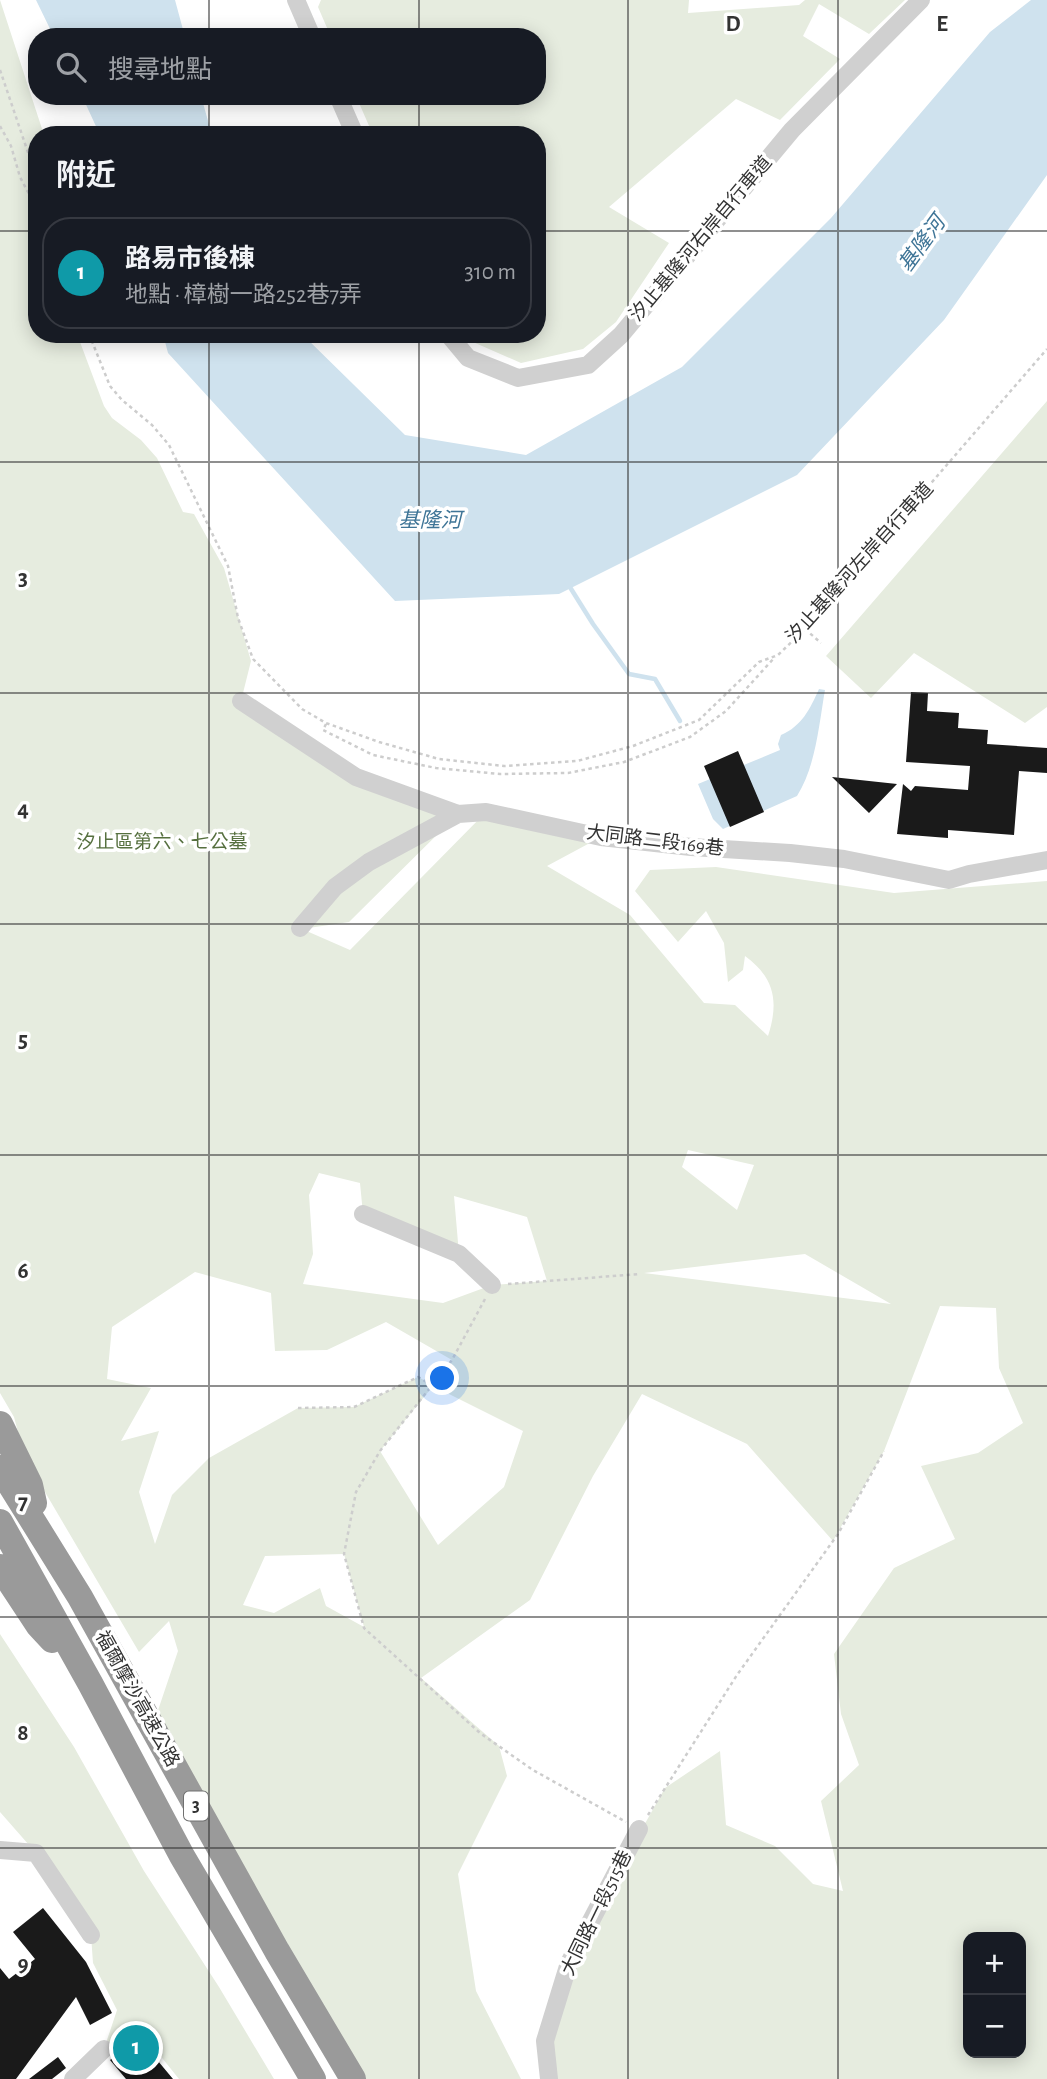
<!DOCTYPE html>
<html lang="zh-TW">
<meta charset="utf-8">
<style>
:root{--surface:#171b24;--page:#242831;--text:#f1f3f6;--muted:#9ea1a6;--line:#363941;--accent:#db2777}
body{margin:0;font-family:"Alegreya Sans","Noto Sans TC",sans-serif;background:var(--page);color:var(--text)}
.controls{position:absolute;right:21px;bottom:21px;display:grid;overflow:hidden;border-radius:14px;box-shadow:0 4px 18px #0003}
.controls button{width:63px;height:63px;display:grid;place-items:center;padding:0;border:0;border-bottom:2px solid var(--line);background:var(--surface);color:var(--text);font:35px sans-serif}
.you{position:absolute;left:443px;top:1379px;width:24px;height:24px;margin:-18px;border:5px solid #fff;border-radius:50%;background:#1a73e8;box-shadow:0 0 0 10px #1a73e833}
.badge{display:grid;place-items:center;width:46px;height:46px;border-radius:50%;background:var(--accent);color:#fff;font-size:23px;font-weight:700}
.pin{position:absolute;translate:-50% -50%;border:4px solid #fff;box-shadow:0 2px 7px #0006}
.list{margin:0;padding:0;list-style:none}
h2{display:flex;justify-content:space-between;align-items:center;height:91px;margin:0;padding:0 28px;font-size:30px}
h2 small{font-size:23px;font-weight:400;color:var(--muted)}
.list li{display:grid;grid-template-columns:46px 1fr auto;gap:21px;align-items:center;box-sizing:border-box;height:112px;margin:0 14px 14px;padding:0 14px;border:2px solid var(--line);border-radius:28px}
.list b{display:block;font-size:26px;white-space:nowrap}
.list p{margin:0;font-size:23px;white-space:nowrap;color:var(--muted)}
.list em{font-size:23px;font-style:normal;color:var(--muted)}
.icon{flex:none;width:38px;height:38px;fill:none;stroke:currentColor;stroke-width:2;stroke-linecap:round;stroke-linejoin:round}
.map{position:relative;flex:none;width:1047px;height:2079px;overflow:hidden}
.search{position:absolute;background:var(--surface);box-shadow:0 4px 18px #0003;left:28px;top:28px;width:518px;height:77px;display:flex;align-items:center;gap:18px;box-sizing:border-box;padding:0 24px;border-radius:28px;color:var(--muted);font-size:26px}
.panel{position:absolute;background:var(--surface);box-shadow:0 4px 18px #0003;left:28px;top:126px;width:518px;height:217px;border-radius:28px}
.map>svg:first-child{display:block}
.green{fill:#e6ecdf;fill-rule:evenodd}
.water{fill:#cfe2ee}
.lines{fill:none;stroke-linecap:round;stroke-linejoin:round}
.stream{stroke:#cfe2ee;stroke-width:4.5}
.building{fill:#1a1a1a}
.path{stroke:#cdcdcd;stroke-width:2.5;stroke-dasharray:3.5 3.5;stroke-linecap:butt}
.minor{stroke:#d0d0d0;stroke-width:18}
.highway{stroke:#9a9a9a;stroke-width:26}
.grid{fill:none;stroke:#333;stroke-width:2;stroke-opacity:0.55}
.labels{text-anchor:middle;dominant-baseline:central;stroke-width:7;stroke-linejoin:round;paint-order:stroke}
.shield{fill:#fff;stroke:#707070;stroke-width:2}
.shield-label{font-size:18px;font-weight:bold;fill:#333}
.street-label{font-size:19px;fill:#333;stroke:#fff}
.park-label{font-size:19px;fill:#56703f;stroke:#fff}
.water-label{font-size:21px;font-style:italic;fill:#3f7597;stroke:#fff}
.grid-label{font-size:23px;text-anchor:middle;font-weight:bold;fill:#333;stroke:#fff;stroke-width:7;stroke-linejoin:round;paint-order:stroke}
</style>
<div class="map">
<svg width="1047" height="2079" viewBox="0 0 1047 2079">
<rect width="100%" height="100%" fill="#fff"/>
<path class="green" d="M0,0L44,135H37V273L30,270L37,278V334H77L104,406L112,418L141,440L157,458L183,512L194,514L224,568L251,661L241,701L356,777L458,814L349,922L302,929L350,950L486,812L601,837L547,866L630,915L704,1003L735,1005L768,1036C779,1002 775,978 745,956L743,970L728,982L724,943L706,911L678,942L635,891L650,870L716,867L894,893L1047,881V2079H549L545,2041L593,1916L665,1788L720,1751L726,1825L775,1846L813,1884L843,1891L821,1801L859,1765L841,1714L834,1654L894,1568L955,1539L921,1466L978,1453L1023,1423L999,1368L996,1308L940,1306L884,1451L833,1541L747,1444L642,1394L593,1476L530,1600L421,1678L499,1746L507,1776L458,1874L476,1991L521,2079H357L150,1734L178,1651L169,1621L139,1652L25,1458L14,1417L0,1393ZM688,1150L754,1165L737,1210L682,1167ZM319,1173L360,1183L363,1214L459,1254L454,1196L527,1217L547,1281L492,1285L443,1303L303,1284L313,1254L309,1195ZM805,1254L891,1304L644,1273ZM195,1272L271,1293L275,1351L327,1350L386,1322L452,1360L433,1385L418,1377L354,1407L298,1408L209,1458L172,1495L155,1544L139,1492L159,1431L121,1441L151,1388L107,1379L112,1327ZM433,1386L523,1431L504,1487L438,1545L380,1451ZM344,1554L364,1627L326,1606L320,1588L274,1613L243,1605L265,1556ZM968,1937H1021V2053H968Z
M321,0H689L688,13L799,5L805,0H905L869,34L819,4L803,36L840,59L780,120L736,99L609,207L669,243L616,322L583,349L521,363L473,342L467,334H537V135H373L356,96H537V37H331L318,7Z
M1047,401V707L1025,723L914,653L871,698L826,656Z
M0,1634L74,1747L144,1871L219,1987L274,2079H179L138,2028L104,2049L117,2010L93,1963L91,1935L36,1853L0,1812Z"/>
<path class="water" d="M36,0H175L185,37H54Z
M1031,0H1047V175L944,320L797,475L559,594L395,601L168,353L163,334H302L405,435L526,455L682,367L831,218L990,32Z
M82,96H201L212,135H100Z
M819,689L825,690C819,724 816,766 797,796L723,829L713,819L698,784L780,750L778,744L781,735C802,726 810,709 819,689Z"/>
<g class="lines">
<path class="stream" d="M568,584L593,624L629,674L655,679L680,721"/>
</g>
<path class="building" d="M911,692L928,693L927,711L959,713L958,728L988,730L987,744L1047,748V773L1019,771L1014,835L948,830V838L897,834L903,784L911,791L915,786L968,790L970,766L906,762Z
M738,751L764,812L730,827L704,766Z
M832,777L897,784L869,813Z
M43,1908L86,1962L112,2013L90,2025L76,1997L16,2079H0V1968L9,1979L35,1959L13,1932Z
M138,2037L173,2079H126L110,2060Z
M58,2057L66,2068L52,2079H29Z"/>
<g class="lines">
<path class="path" d="M0,70L37,179
M0,126L11,146L20,177L37,209
M89,334L110,386L122,400L152,425L169,445L228,566L238,618L253,659L302,709L326,723L379,742L439,759L504,766L577,761L633,746L699,720L759,662L778,655L805,629L1047,349
M805,629L821,643
M326,724L323,730L373,755L436,768L500,774L568,773L624,762L690,737L726,711L775,657
M508,1284L640,1274
M485,1299L452,1360L380,1451L356,1492L344,1554L364,1628L480,1733L533,1770L626,1822
M298,1408L354,1407L418,1377L433,1386
M648,1815L737,1675L838,1534L884,1451"/>
<path class="minor" d="M296,0L312,37
M338,96L355,135
M448,334L468,358L518,378L588,365L621,335L792,130L921,0
M241,701L356,777L458,814
M300,928L335,887L369,862L458,814L486,812L601,837L691,847L790,853L844,859L949,880L969,874L1047,860
M363,1214L459,1254L492,1285
M0,1850L36,1853L91,1935
M73,2079L104,2049
M549,2079L545,2041L569,1963L639,1829"/>
<path class="highway" d="M0,1424L30,1485L34,1503
M0,1468L80,1597L277,1951L353,2079
M0,1522L90,1683L182,1856L313,2079
M0,1567L39,1626L52,1640"/>
</g>
<path class="grid" d="M209,0V37M419,0V37M628,0V2079M838,0V2079M209,96V135M419,96V135M0,231H37M537,231H1047M209,334V2079M419,334V2079M0,462H1047M0,693H1047M0,924H1047M0,1155H1047M0,1386H1047M0,1617H1047M0,1848H1047"/>
<g class="labels">
<rect class="shield" x="184" y="1791.5" width="24" height="29" rx="5"/>
<g class="shield-label">
<text x="196" y="1806">3</text>
</g>
<g class="street-label">
<text transform="translate(701 239) rotate(-50)">汐止基隆河右岸自行車道</text>
<text transform="translate(860 563) rotate(-48)">汐止基隆河左岸自行車道</text>
<text transform="translate(655 841) rotate(7)">大同路二段169巷</text>
<text transform="translate(137 1699) rotate(61)">福爾摩沙高速公路</text>
<text transform="translate(597 1913) rotate(-64)">大同路一段515巷</text>
</g>
<g class="park-label">
<text x="162" y="842">汐止區第六、七公墓</text>
</g>
<g class="water-label">
<text transform="translate(922 244) rotate(-54)">基隆河</text>
<text x="430" y="520">基隆河</text>
</g>
</g>
<g class="grid-label">
<text x="733" y="31">D</text>
<text x="942" y="31">E</text>
<text x="23" y="585">3</text>
<text x="23" y="816">4</text>
<text x="23" y="1047">5</text>
<text x="23" y="1278">6</text>
<text x="23" y="1509">7</text>
<text x="23" y="1740">8</text>
<text x="23" y="1971">9</text>
</g>
</svg>
<div class="controls">
<button>+</button>
<button>−</button>
</div>
<div class="you"></div>
<div class="pin badge" style="left:136px;top:2048px;background:#0f9aa8">1</div>
<div class="search"><svg class="icon" aria-label="search" viewBox="0 0 24 24"><circle cx="10" cy="10" r="6"/><path d="M15 15l6 6"/></svg>搜尋地點</div>
<section class="panel">
<h2>附近<small></small></h2>
<ul class="list">
<li><span class="badge" style="background:#0f9aa8">1</span><div><b>路易市後棟</b><p>地點 · 樟樹一路252巷7弄</p></div><em>310 m</em></li>
</ul>
</section>
</div>
